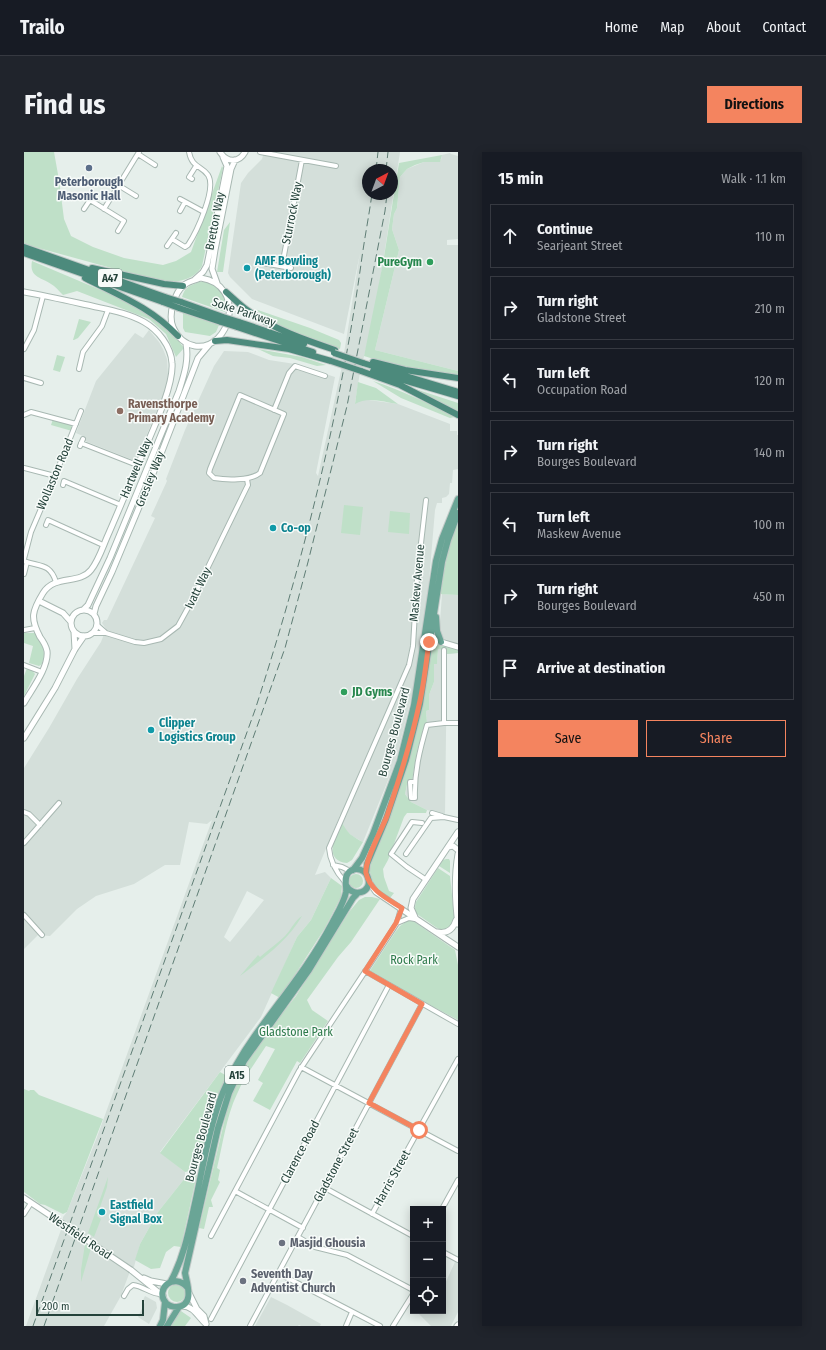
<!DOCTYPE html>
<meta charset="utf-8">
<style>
:root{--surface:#171b24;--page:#20242c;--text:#f1f3f6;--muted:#9ea1a6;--line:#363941;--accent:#f4845f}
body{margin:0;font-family:"Fira Sans Condensed",sans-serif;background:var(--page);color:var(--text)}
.controls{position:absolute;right:12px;bottom:12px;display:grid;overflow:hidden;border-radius:0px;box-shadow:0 2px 10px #0003}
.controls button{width:36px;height:36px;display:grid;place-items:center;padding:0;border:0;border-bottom:1px solid var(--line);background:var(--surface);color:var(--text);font:20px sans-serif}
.compass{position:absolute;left:338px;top:12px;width:36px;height:36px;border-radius:50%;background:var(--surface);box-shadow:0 2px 10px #0003;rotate:41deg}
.scale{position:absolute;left:12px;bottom:10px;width:108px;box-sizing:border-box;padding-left:4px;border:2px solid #24423a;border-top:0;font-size:11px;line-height:14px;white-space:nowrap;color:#24423a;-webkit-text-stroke:3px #f7fbf9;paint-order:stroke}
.stop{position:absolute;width:12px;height:12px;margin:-9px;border:3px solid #f4845f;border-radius:50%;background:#fff}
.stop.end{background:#f4845f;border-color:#fff;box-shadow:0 1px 4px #0008}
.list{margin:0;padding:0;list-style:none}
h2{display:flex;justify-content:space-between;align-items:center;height:52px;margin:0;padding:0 16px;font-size:17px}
h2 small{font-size:13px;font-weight:400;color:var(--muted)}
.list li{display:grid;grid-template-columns:26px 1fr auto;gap:12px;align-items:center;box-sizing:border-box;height:64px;margin:0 8px 8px;padding:0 8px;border:1px solid var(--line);border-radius:0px}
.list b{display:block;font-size:15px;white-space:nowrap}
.list p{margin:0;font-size:13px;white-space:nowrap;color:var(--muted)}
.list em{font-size:13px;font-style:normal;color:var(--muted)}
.actions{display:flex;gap:8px;padding:12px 16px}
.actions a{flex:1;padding:9px 0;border:1px solid var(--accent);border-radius:0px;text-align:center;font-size:14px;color:var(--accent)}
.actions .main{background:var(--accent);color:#111}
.icon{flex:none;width:22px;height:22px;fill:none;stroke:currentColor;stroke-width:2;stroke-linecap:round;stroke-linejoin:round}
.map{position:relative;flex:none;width:434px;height:1174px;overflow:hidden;border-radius:0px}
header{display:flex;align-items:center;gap:24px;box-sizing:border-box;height:56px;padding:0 20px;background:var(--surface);border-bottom:1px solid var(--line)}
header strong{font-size:19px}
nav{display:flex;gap:22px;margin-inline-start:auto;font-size:14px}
.intro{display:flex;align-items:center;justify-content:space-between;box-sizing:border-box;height:96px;padding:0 24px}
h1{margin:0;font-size:28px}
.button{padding:10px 18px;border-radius:0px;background:var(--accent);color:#111;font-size:14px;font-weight:700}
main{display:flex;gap:24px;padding:0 24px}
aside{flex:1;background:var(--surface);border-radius:0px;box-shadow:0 2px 10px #0003}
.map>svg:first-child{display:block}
.built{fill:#d4dfda;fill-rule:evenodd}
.green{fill:#bfe0c8}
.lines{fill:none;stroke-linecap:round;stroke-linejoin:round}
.minor-casing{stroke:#a8b8b2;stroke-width:6}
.tertiary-casing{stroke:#a8b8b2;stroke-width:7}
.primary-casing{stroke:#c2cac8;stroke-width:8}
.trunk-casing{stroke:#c2cac8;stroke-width:8}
.minor{stroke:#fff;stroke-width:4}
.tertiary{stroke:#fff;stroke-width:5}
.primary{stroke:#6aa596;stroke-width:6}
.trunk{stroke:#4c8a7c;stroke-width:6}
.rail{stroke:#5f7d75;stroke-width:1;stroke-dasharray:8 4;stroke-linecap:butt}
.tertiary-bridge-casing{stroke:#a8b8b2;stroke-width:7;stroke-linecap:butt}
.trunk-bridge-casing{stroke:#c2cac8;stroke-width:8;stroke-linecap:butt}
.tertiary-bridge{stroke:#fff;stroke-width:5}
.trunk-bridge{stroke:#4c8a7c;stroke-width:6}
.route{stroke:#f4845f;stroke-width:5}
.service-dot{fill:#5c6f8a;stroke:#f7fbf9;stroke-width:1.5}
.leisure-dot{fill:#2e9e5b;stroke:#f7fbf9;stroke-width:1.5}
.culture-dot{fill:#0f9aa8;stroke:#f7fbf9;stroke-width:1.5}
.education-dot{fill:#8d6e63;stroke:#f7fbf9;stroke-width:1.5}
.worship-dot{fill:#6b7280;stroke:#f7fbf9;stroke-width:1.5}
.labels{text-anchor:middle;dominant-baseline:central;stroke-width:3;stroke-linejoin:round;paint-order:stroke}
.shield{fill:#f7fbf9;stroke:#637a73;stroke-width:1}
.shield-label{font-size:11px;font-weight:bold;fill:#24423a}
.service-label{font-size:12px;font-weight:bold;fill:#4e5e75;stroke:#f7fbf9}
.street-label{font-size:12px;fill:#24423a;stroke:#f7fbf9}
.culture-label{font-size:12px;font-weight:bold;fill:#0d838f;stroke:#f7fbf9;text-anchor:start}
.leisure-label{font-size:12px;font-weight:bold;fill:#27864d;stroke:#f7fbf9;text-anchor:end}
.education-label{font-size:12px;font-weight:bold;fill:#785e54;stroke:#f7fbf9;text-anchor:start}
.park-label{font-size:12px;fill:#2d7a4b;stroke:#f7fbf9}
.worship-label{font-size:12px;font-weight:bold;fill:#5b616d;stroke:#f7fbf9;text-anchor:start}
</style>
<header>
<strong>Trailo</strong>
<nav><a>Home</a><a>Map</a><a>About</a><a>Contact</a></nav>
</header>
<div class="intro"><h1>Find us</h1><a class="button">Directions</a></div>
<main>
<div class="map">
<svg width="434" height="1174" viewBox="0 0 434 1174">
<rect width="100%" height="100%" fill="#e6efeb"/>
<path class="built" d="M240,0H376L357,123L347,177L336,220L331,251L337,248H345L374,252L426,272V279H433V283H434V317L429,318L428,331H426L425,342L422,345L418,346V351H413L411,358L402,465L393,523L371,611L339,690L328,684L321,677L316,663L291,723L301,720L307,726L287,768L273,785L237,865L136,1000L161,1020V1026L134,1060L116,1092L110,1115L105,1122L99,1138L98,1142L80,1174H2L38,1075L39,1065L43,1060L73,985L188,668L183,672L165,670L156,713H141L110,732L72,744L53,757L26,784L14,783L0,797V616L25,576L53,527L77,490L82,477L78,471L80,468H83L131,366L127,364L143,329L142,327L161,278L190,214L200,199L224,200L245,208L271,212L311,225L292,321L294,324L318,214L336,101L320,182L228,147L206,125L204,121L217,31L224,21L238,7ZM344,18H368V42H344ZM223,739L240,748L206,790L200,785Z
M426,1L427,2L434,4V87L423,88V93H434V219L351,198L375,98L368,77L370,62L373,56L376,25L383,17L400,10H412L417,8L418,3Z
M125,178L135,190L139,197L143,207L144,223L142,237L113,306L109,308L61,289V285L52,281L72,229L111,181L119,186Z
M418,442L434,443V501L423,502L421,663L403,658L387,650L381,642L384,628L388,629L393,599L400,574L403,571L402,559L405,558V543L410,530V512L413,511Z
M431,1110L434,1111V1160L427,1174H407L394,1161L398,1159H419V1136Z
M121,1144L132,1150L133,1156L125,1172L114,1165L121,1150L119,1148Z
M247,1145L263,1153L297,1172L296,1174H277L275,1173L274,1174H231Z"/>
<path class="green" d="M0,0H30L35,28L40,67L47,84L69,95L100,106L139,113L152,109L167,100L198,14L199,16L178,114C170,128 156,129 142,131L0,92Z
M418,3L416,10H400L391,13L383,17L376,25L373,56L370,62L368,77L375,98L351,198L434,219V224L382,217L340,204L359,111L375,11Z
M206,70L199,120H193L200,78Z
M8,109L86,142L120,157L147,179L160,196L152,205L142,182L125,167L53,139L39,143C35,139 31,134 27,132C16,125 5,125 8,109Z
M175,130C178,130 182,130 185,130C198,133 202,149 201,160L158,145C161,135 165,134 175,130Z
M231,157L286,176L315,188L317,191L316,197L274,183L243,166Z
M159,161L195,173L192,180L186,184L161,180L159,176Z
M55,167L67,170L54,186L50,188H49Z
M234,197L278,205L302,213L293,214L266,206L249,204Z
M33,203L41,205L36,220L29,218Z
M349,229C377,238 404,251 431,265L426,266L377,246Z
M334,230L352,236L374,252C360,250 343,244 331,252Z
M385,235L434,251V261Z
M29,267L47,273L49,277L48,279L27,273Z
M320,353L339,355L336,383L317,381Z
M366,359L386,361L385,382L364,380Z
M434,368V443L415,442C418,417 426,392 434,368Z
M0,481H11C19,489 23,503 17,513L15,514L5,511L9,494L0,491Z
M408,491L419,492L434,496V501L423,502V498L414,497L413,512H410V530L405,543V558L402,559L403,571L400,574L393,599L388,629L384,628L381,642L387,650L403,658L402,661H383L380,665L364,708L359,717L360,725L365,739L370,741L366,746C337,728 345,714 356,688Z
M3,516L7,517L11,522L0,544V524Z
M318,669C322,681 329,685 339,690L328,708L323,711C298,708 312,684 318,669Z
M422,707H425L426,709V721L415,714L419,708Z
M414,716L426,724L430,762V768L427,775L420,779L413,776L390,760L392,750Z
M325 729a7 7 0 1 1 14 0a7 7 0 1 1-14 0Z
M307,726L318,734L317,745L301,776L256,846L247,841L273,785L287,768Z
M341,745H348L356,747L327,790L314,805L283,848L288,858L304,869L276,911L273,909L246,958L229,949L239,931L234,928L251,897L242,894C232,910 220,925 213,942C202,965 199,992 193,1016L196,1018L194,1028L196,1030L187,1048L189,1055H185L180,1077L175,1076L203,958L208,940L221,912L236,889L272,844L325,760L335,748Z
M278,764C263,790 239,806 216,824L234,803L236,805C244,798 254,791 261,784C267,778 271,768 278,764Z
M383,769H389L431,798L434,813V868L345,820L372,779L376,774Z
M196,920L203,924L196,938L175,1017L161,1020L136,1001Z
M0,937L5,939L6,938H10L15,943L79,967L43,1060L39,1062L21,1053L16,1052L0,1040Z
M173,1022L157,1095L150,1094L142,1100L136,1116L127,1117L111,1108L116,1092L134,1060L161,1026Z
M84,1025L83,1035L73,1064L77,1067L70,1085L64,1081Z
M61,1092L67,1096L57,1130V1118Z
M144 1141a9 9 0 1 1 18 0a9 9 0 1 1-18 0Z
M157,1159L167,1166L161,1174H145Z"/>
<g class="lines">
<g class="minor-casing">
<path id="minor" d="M236,0L312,14
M114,2L131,13
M168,27L165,25L172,14
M94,33L112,44
M156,47L180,60
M60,57L66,48L100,69L94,79
M80,57L115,0
M156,59L161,50
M148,87L161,95L164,93C172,81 193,37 184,23C177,13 168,16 165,0
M143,94L152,81
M239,111L267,116
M258,114L278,8
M0,197L10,178L19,144
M55,217L59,200L78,174L84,158
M0,226L17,231
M216,243L260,262L236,321C226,329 202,328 190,326L185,321L186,317Z
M250,258L265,221L271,214L301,224
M0,263L7,260L52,272
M57,291L113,313
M56,294L59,287
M0,316L31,324
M39,333L40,329L97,353
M22,373L24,368L79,393
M0,407L7,380L31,324L57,259
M0,409C16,415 26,411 32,430
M0,422L3,410
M73,473L82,481
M0,478L11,476
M69,481H82L111,490L120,491L137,487L154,474L165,454L222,337L224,333L223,327
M0,513L18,520
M420,571V498
M390,630H386L387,646H391C390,620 396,597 403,573L420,571H434
M0,660L5,662L16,673
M408,661L418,664
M398,671L388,670L367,702L383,715L401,727
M0,691L35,651
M382,702L407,666L420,665L434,668
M309,713L318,715L326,719
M321,730C312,720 306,710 305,696L385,513L389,494L393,426L402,348
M0,763L18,783
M373,771L385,766L391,767
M341,819L434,872
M277,915L434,999
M301,1036L389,1084
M211,1039L279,1076
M418,1057L434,1028
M0,1062L7,1051
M348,1062L434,907
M187,1084L275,919L360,791L373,771L377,756
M274,1085L291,1095L323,1103L389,1138
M419,1100L434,1108
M254,1121L356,1174
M100,1144L104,1137L109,1133C119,1134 127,1142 136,1142
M187,1167L365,833
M226,1174L398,852
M322,1174L328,1160
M369,1174L389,1142"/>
</g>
<g class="tertiary-casing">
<path id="tertiary" d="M196,0C203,11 215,11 221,0
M177,126C223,133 207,199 171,194C161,192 153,185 149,175C144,163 150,141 160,133C165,129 171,128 177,126Z
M170,128L179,120L183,113L203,14L199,5
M193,131L188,117L191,98L207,17L211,8
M0,140C23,144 45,149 68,154C86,158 104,161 120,170C134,178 147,194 148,211C150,235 126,284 116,308C105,333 95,358 84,383C79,394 75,408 67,418C55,433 31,422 19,441C8,459 6,466 16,485C19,489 22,494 23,499C25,515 8,537 0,551
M15,449L39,461L47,470
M60,457L64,453L86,406L155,239C160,223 165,209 162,192
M47 471a13 13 0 1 1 26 0a13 13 0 1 1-26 0Z
M70,462L72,454L88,420L133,312L174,206L185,193
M50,480L51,497
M417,490L434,495
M0,586L31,536L51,497L60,484
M424,695L429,694L434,698
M434,702C430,725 431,750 434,772
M345,730L352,740L434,795
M391,765L387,756L389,747L434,680
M413,780C423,782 429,778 432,768
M0,1046L39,1072
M107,1118L139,1144
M120,1126L127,1129L143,1132
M165,1141L173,1157L180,1164L182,1172
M158,1154C170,1154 174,1165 182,1172
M433,1174L434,1173"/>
</g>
<g class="primary-casing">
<path id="primary" d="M412,465L413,479L417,490
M329,718L338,706L349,682L376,609L390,553L412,409L418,387L434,347
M342,721L343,712L362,667L382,608L396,552L418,410L424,388L434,361
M147,1129C160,1105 165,1078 171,1051C179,1015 185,975 199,940C207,921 218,902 230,885C256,848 286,813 307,773C312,763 320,751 322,740C323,733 319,726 325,720C332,714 342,718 344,726C349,740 329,747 322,733
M163,1135C150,1120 130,1137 142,1151C145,1154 149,1155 153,1155C171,1153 163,1132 161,1121L194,976L205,941L220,909L285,818L329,746L334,741
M136,1174L139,1168L141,1150
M143,1174L155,1155"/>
</g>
<g class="trunk-casing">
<path id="trunk" d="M0,95L141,145
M0,101L139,150
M68,116L140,132L159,134
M61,126C96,144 126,155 154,184
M202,140C209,146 216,153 223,158C249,177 281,188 311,198
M157,150L199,165
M155,156L197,170
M215,170L280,192
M213,175L289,200
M191,189L203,188L265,197L307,209
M349,210L381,218L434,226
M339,211L434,240
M337,219L376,233L434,263
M349,219L434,244"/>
</g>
<use href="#minor" class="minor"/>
<use href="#tertiary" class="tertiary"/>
<use href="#primary" class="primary"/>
<use href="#trunk" class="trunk"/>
<path class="rail" d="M352,18L354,0
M362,18L364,0
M9,1174L231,558C279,410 317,259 338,105C341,84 345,63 348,42
M20,1174L261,496L284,410L323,254L361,59L363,42"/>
<g class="tertiary-bridge-casing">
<path id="tertiary-bridge" d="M39,1072L107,1118"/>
</g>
<g class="trunk-bridge-casing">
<path id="trunk-bridge" d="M141,145L157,150
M139,150L155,156
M199,165L215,170
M197,170L213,175
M310,201L339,211
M307,209L337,219"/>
</g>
<use href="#tertiary-bridge" class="tertiary-bridge"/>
<use href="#trunk-bridge" class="trunk-bridge"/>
</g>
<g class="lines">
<path class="route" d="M395,978L345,951L398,852L341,819L372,771L378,756C364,747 346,739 342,721C340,710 358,677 363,664C375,628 387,591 395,553C400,533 402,511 405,490"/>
</g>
<circle class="service-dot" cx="65" cy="16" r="4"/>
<g class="leisure-dot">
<circle cx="406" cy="110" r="4"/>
<circle cx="320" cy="540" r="4"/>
</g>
<g class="culture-dot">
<circle cx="223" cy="116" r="4"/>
<circle cx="249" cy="376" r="4"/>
<circle cx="127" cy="578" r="4"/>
<circle cx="78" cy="1060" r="4"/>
</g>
<circle class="education-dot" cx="96" cy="259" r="4"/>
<g class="worship-dot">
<circle cx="258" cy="1091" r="4"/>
<circle cx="219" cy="1129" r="4"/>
</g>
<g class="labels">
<g class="shield">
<rect x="74" y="117" width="24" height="18" rx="3"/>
<rect x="201" y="914" width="24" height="18" rx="3"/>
</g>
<g class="shield-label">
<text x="86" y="126">A47</text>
<text x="213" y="923">A15</text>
</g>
<g class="service-label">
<text x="65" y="30">Peterborough<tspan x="65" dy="14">Masonic Hall</tspan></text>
</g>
<g class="street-label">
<text transform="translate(268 61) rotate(-79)">Sturrock Way</text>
<text transform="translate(191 69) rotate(-79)">Bretton Way</text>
<text transform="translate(220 160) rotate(19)">Soke Parkway</text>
<text transform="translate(112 316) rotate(-67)">Hartwell Way</text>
<text transform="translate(31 322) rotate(-67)">Wollaston Road</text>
<text transform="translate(126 327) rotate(-68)">Gresley Way</text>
<text transform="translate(393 431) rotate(-85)">Maskew Avenue</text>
<text transform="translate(174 436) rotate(-64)">Ivatt Way</text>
<text transform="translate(370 580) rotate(-75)">Bourges Boulevard</text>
<text transform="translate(177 985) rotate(-75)">Bourges Boulevard</text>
<text transform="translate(276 1000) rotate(-62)">Clarence Road</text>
<text transform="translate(312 1013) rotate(-62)">Gladstone Street</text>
<text transform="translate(368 1026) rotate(-61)">Harris Street</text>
<text transform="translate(56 1084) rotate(34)">Westfield Road</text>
</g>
<g class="culture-label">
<text x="231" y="109">AMF Bowling<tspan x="231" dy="14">(Peterborough)</tspan></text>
<text x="257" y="376">Co-op</text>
<text x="135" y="571">Clipper<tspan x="135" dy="14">Logistics Group</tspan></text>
<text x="86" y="1053">Eastfield<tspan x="86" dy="14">Signal Box</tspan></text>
</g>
<g class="leisure-label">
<text x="398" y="110">PureGym</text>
<text x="328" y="540" text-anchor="start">JD Gyms</text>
</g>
<g class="education-label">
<text x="104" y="252">Ravensthorpe<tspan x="104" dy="14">Primary Academy</tspan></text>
</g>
<g class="park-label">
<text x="390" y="808">Rock Park</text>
<text x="272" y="880">Gladstone Park</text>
</g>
<g class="worship-label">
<text x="266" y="1091">Masjid Ghousia</text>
<text x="227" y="1122">Seventh Day<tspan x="227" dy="14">Adventist Church</tspan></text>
</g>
</g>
</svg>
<div class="controls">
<button>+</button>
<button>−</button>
<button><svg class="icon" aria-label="locate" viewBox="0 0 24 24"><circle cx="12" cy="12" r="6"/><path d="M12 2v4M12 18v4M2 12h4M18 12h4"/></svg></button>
</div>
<svg class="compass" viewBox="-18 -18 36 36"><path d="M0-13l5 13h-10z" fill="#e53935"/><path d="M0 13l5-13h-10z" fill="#9ea1a6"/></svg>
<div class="scale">200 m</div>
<div class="stop" style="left:395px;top:978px"></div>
<div class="stop end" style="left:405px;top:490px"></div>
</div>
<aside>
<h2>15 min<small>Walk · 1.1 km</small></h2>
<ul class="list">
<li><svg class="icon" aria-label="ahead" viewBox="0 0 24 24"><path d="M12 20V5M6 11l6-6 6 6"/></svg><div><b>Continue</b><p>Searjeant Street</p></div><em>110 m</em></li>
<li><svg class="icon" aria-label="right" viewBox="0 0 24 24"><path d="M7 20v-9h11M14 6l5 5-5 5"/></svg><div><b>Turn right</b><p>Gladstone Street</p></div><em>210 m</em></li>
<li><svg class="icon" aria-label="left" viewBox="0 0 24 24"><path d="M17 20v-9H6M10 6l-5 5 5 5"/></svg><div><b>Turn left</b><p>Occupation Road</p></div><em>120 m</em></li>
<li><svg class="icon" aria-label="right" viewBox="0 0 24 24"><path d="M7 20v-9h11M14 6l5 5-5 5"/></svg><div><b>Turn right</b><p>Bourges Boulevard</p></div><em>140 m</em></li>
<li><svg class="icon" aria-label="left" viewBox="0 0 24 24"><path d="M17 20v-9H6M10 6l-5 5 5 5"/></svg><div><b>Turn left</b><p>Maskew Avenue</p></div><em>100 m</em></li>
<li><svg class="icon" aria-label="right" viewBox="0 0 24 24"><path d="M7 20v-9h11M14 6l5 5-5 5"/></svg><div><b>Turn right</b><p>Bourges Boulevard</p></div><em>450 m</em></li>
<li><svg class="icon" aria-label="arrive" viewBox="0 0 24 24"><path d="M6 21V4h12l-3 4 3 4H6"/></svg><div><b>Arrive at destination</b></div></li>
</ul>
<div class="actions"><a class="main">Save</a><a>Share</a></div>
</aside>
</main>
